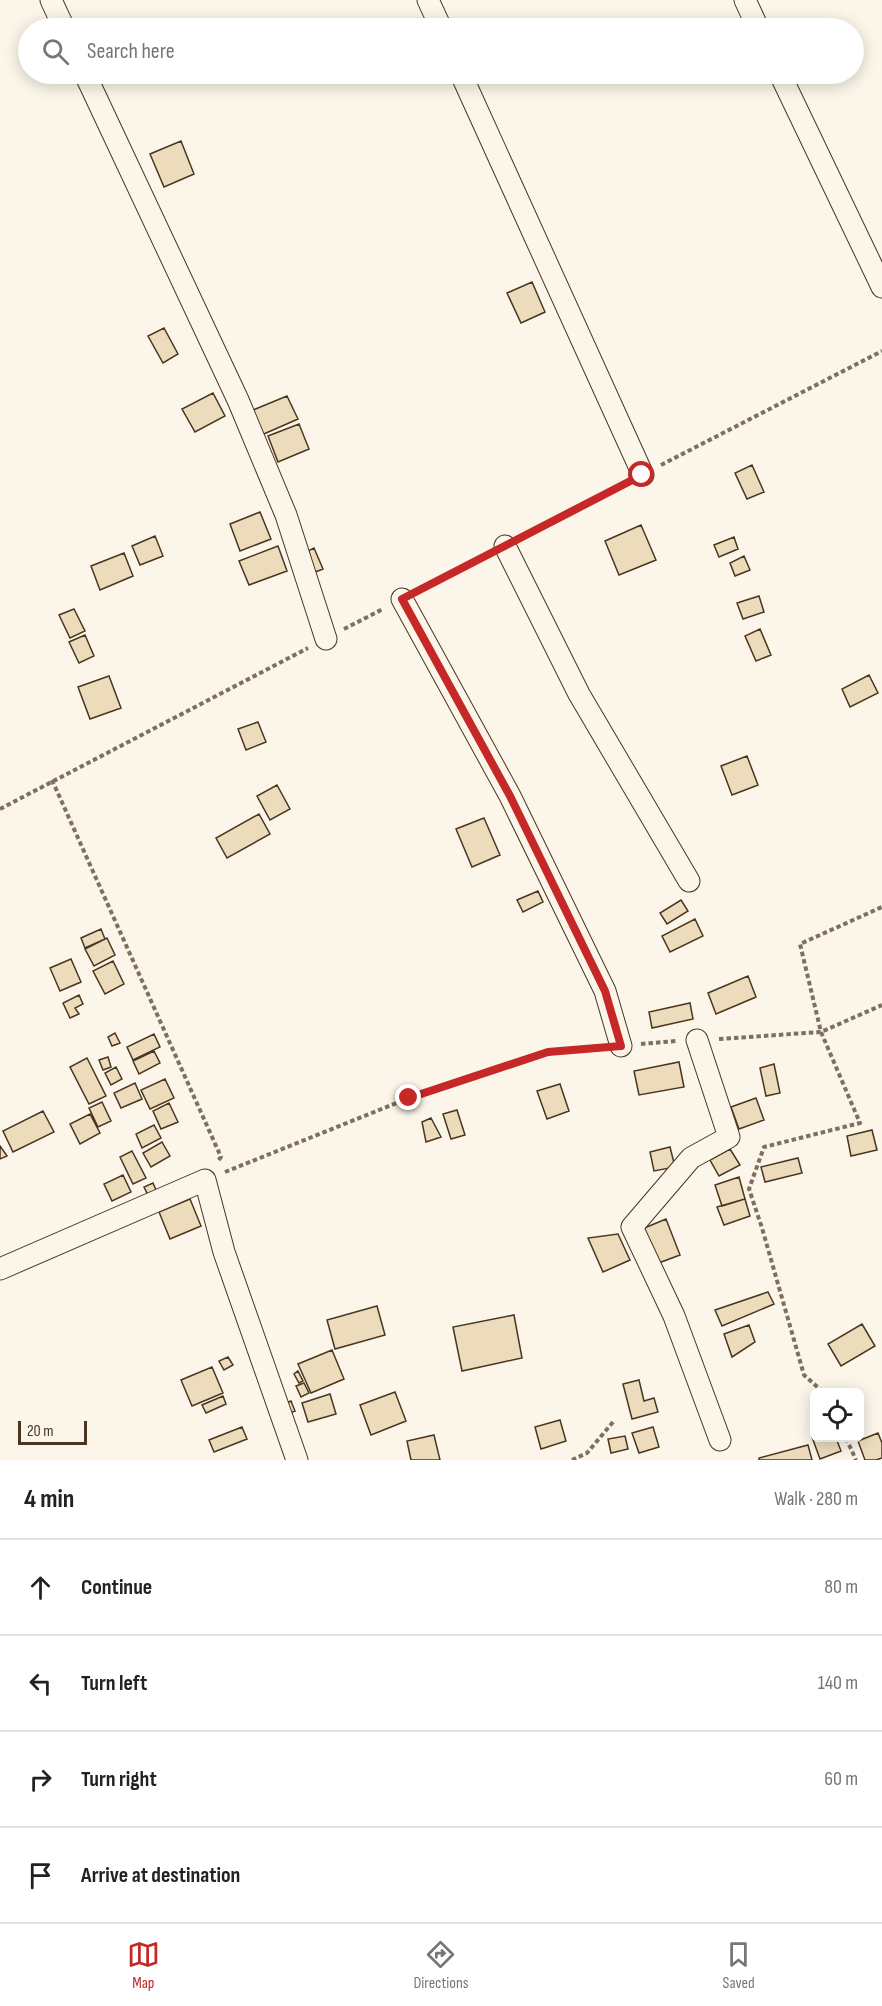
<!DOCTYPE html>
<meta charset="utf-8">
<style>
:root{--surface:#fff;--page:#f2f2f2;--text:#222;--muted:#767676;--line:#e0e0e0;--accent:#c62828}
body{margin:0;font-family:"Sofia Sans Condensed",sans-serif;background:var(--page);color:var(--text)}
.controls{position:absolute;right:18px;bottom:18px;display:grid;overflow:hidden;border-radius:9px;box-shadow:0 3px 15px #0003}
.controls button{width:54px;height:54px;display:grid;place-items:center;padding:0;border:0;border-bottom:2px solid var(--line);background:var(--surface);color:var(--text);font:30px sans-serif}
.scale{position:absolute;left:18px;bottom:15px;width:69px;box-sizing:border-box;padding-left:6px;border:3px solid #4a3520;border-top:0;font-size:16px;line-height:21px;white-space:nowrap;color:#4a3520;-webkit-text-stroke:4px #fbf6e9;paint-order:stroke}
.stop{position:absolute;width:18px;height:18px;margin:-14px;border:4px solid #c62828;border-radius:50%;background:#fff}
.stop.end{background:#c62828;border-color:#fff;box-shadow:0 2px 6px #0008}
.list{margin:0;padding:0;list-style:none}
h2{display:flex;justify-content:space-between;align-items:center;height:78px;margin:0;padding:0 24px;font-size:26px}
h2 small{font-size:20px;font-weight:400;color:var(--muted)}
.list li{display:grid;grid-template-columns:39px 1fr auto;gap:18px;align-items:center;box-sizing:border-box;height:96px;padding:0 24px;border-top:2px solid var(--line)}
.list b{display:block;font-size:22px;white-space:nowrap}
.list em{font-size:20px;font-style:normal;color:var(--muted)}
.icon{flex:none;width:33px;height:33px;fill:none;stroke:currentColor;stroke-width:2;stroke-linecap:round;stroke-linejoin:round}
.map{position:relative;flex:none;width:882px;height:1460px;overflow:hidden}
.search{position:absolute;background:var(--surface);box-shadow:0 3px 15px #0003;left:18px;right:18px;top:18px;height:66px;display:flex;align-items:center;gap:15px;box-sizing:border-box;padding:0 21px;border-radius:33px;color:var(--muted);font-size:22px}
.sheet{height:462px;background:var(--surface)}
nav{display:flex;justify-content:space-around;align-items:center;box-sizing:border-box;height:84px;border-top:2px solid var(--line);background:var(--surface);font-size:16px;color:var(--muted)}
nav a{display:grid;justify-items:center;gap:3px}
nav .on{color:var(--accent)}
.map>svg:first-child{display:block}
.building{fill:#ecdcbc;stroke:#4a3520;stroke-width:1.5}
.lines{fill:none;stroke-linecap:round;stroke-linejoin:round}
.minor-casing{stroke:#4a3520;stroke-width:23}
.path{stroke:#7f6f5c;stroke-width:4;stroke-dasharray:4.5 3;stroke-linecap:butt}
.minor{stroke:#fbf6e9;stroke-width:21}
.route{stroke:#c62828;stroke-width:8}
</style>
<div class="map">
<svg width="882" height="1460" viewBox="0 0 882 1460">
<rect width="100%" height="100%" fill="#fbf6e9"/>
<path class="building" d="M181,141L194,174L164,187L150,154Z
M532,282L545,312L521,323L507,293Z
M164,328L178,354L163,363L148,336Z
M213,393L225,416L195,432L182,409Z
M287,396L298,419L257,437L246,413Z
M299,424L309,449L278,462L268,436Z
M752,465L764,492L747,499L735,473Z
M260,512L271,539L240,551L230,524Z
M641,525L656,560L619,575L605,541Z
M155,536L163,556L140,565L132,546Z
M734,537L738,549L719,557L714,545Z
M278,546L287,571L249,585L239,561Z
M314,548L323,569L310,574L302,554Z
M124,553L133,576L100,590L91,566Z
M744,556L750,570L735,576L730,563Z
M759,596L764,612L743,619L737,603Z
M74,609L85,631L70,638L59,615Z
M760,629L771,655L756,661L745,636Z
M85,635L94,656L79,663L69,642Z
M869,675L878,693L850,707L842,689Z
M109,676L121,708L90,719L78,687Z
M258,722L266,742L246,750L238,729Z
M747,756L758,785L732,795L721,766Z
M277,785L290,809L270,820L257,796Z
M259,814L270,834L227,858L216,838Z
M484,818L500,855L472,867L456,829Z
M538,891L543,902L523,912L517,900Z
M681,900L688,911L667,924L660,913Z
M695,919L703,936L670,952L662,936Z
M101,929L105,939L85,948L81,938Z
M107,938L115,955L94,966L85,949Z
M71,959L81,982L60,991L50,968Z
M113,961L124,984L105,994L93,971Z
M748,976L756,997L716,1014L708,993Z
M79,995L83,1004L75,1008L79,1014L70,1018L63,1003Z
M690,1003L693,1019L652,1028L649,1012Z
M115,1033L120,1043L112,1046L108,1037Z
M154,1034L160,1047L133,1060L127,1047Z
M154,1051L160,1063L139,1074L133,1061Z
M108,1057L111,1067L103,1070L99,1060Z
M87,1058L106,1096L89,1104L70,1067Z
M679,1062L684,1087L639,1095L634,1071Z
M774,1064L780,1093L766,1096L760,1068Z
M116,1067L122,1079L111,1085L105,1073Z
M165,1079L174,1098L150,1109L141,1090Z
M135,1083L142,1099L121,1108L114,1093Z
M560,1084L569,1111L547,1119L537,1091Z
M756,1098L764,1120L739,1129L731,1107Z
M102,1102L111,1121L98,1127L89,1108Z
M169,1103L178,1122L161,1129L153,1111Z
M457,1110L465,1135L451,1139L443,1114Z
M43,1111L54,1132L13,1152L3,1131Z
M90,1114L100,1133L80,1144L70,1124Z
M431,1118L441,1137L426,1142L422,1122Z
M154,1125L161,1138L142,1148L136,1134Z
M872,1130L877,1150L851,1156L847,1136Z
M162,1142L170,1156L151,1167L143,1153Z
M0,1146L7,1156L0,1159Z
M670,1147L675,1167L654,1171L650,1152Z
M730,1149L740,1165L719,1176L710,1160Z
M132,1151L146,1178L133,1184L120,1157Z
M798,1158L802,1173L765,1182L761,1167Z
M123,1175L131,1192L112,1201L104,1184Z
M739,1177L745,1199L722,1206L715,1185Z
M153,1183L157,1192L148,1195L144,1187Z
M190,1199L201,1226L170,1239L159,1212Z
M745,1199L750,1216L724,1225L717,1207Z
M666,1219L680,1255L656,1264L642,1229Z
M618,1234L630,1260L603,1272L588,1238Z
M768,1292L774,1304L722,1326L715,1310Z
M377,1306L385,1335L335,1349L327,1320Z
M514,1315L522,1358L462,1371L453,1327Z
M862,1324L875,1346L841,1366L828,1344Z
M749,1325L755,1342L732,1357L724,1334Z
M332,1350L344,1379L311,1393L298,1364Z
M228,1357L233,1365L224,1370L219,1361Z
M212,1367L223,1393L192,1406L181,1380Z
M298,1371L303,1381L299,1383L294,1374Z
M639,1380L644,1401L654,1398L658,1412L632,1419L623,1384Z
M304,1383L309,1393L301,1397L296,1386Z
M395,1392L406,1421L371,1435L360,1405Z
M330,1394L336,1414L308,1422L302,1403Z
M223,1396L226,1404L206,1413L202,1405Z
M291,1401L295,1411L290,1413L286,1403Z
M560,1420L566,1441L541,1449L535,1427Z
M242,1427L247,1439L214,1452L209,1440Z
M653,1427L659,1447L639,1453L632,1433Z
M878,1433L882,1443V1458L876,1460H865L858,1441Z
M434,1435L440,1460H411L407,1441Z
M625,1436L628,1449L611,1453L608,1439Z
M812,1437L836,1438L841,1451L820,1459Z
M808,1445L812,1460H759V1458Z"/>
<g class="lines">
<g class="minor-casing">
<path id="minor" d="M51,0L64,28
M428,0L441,28
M745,0L758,28
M85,74L238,400L286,515L326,639
M461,74L643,475
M780,74L882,287
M505,546L579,694L689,881
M402,599L510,796L605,991L621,1046
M697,1040L729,1137L691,1158L632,1227L674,1316L720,1440
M0,1269L205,1180L224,1252L297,1460"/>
</g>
<path class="path" d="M661,465L882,351
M523,537L625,484
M422,589L487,555
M344,629L383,609
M52,780L221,1157L217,1162
M0,809L308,648
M719,1039L821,1032L882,1005
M641,1044L676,1041
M225,1172L409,1098L548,1052L601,1048
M823,1392L804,1375L762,1228L749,1189L764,1147L860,1123L821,1032L800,944L882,907
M846,1438L856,1460
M572,1460L587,1453L613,1422"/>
<use href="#minor" class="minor"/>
</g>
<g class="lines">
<path class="route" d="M409,1098L548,1052L621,1046L605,991L510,796L402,599L642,475"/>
</g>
</svg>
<div class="controls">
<button><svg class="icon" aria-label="locate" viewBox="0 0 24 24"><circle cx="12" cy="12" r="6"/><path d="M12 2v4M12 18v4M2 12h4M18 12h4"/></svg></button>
</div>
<div class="scale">20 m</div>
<div class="stop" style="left:642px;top:475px"></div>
<div class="stop end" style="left:409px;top:1098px"></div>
<div class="search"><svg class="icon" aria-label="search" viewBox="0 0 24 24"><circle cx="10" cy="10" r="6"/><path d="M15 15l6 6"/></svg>Search here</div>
</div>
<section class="sheet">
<h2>4 min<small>Walk · 280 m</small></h2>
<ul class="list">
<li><svg class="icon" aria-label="ahead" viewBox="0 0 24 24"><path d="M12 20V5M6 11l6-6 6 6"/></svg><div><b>Continue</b></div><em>80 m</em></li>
<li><svg class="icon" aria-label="left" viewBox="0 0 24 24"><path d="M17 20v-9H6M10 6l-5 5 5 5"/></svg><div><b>Turn left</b></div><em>140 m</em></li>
<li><svg class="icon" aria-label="right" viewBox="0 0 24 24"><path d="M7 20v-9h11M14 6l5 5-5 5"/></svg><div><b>Turn right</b></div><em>60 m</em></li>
<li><svg class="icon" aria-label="arrive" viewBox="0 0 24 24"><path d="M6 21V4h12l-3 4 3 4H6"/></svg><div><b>Arrive at destination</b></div></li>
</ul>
</section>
<nav>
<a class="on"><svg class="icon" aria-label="map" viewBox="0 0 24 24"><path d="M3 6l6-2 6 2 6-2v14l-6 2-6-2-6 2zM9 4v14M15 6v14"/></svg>Map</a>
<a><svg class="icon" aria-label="directions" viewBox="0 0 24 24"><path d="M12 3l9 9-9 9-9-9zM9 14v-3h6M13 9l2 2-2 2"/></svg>Directions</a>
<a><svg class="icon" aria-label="saved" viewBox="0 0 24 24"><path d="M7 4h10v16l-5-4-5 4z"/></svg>Saved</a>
</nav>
